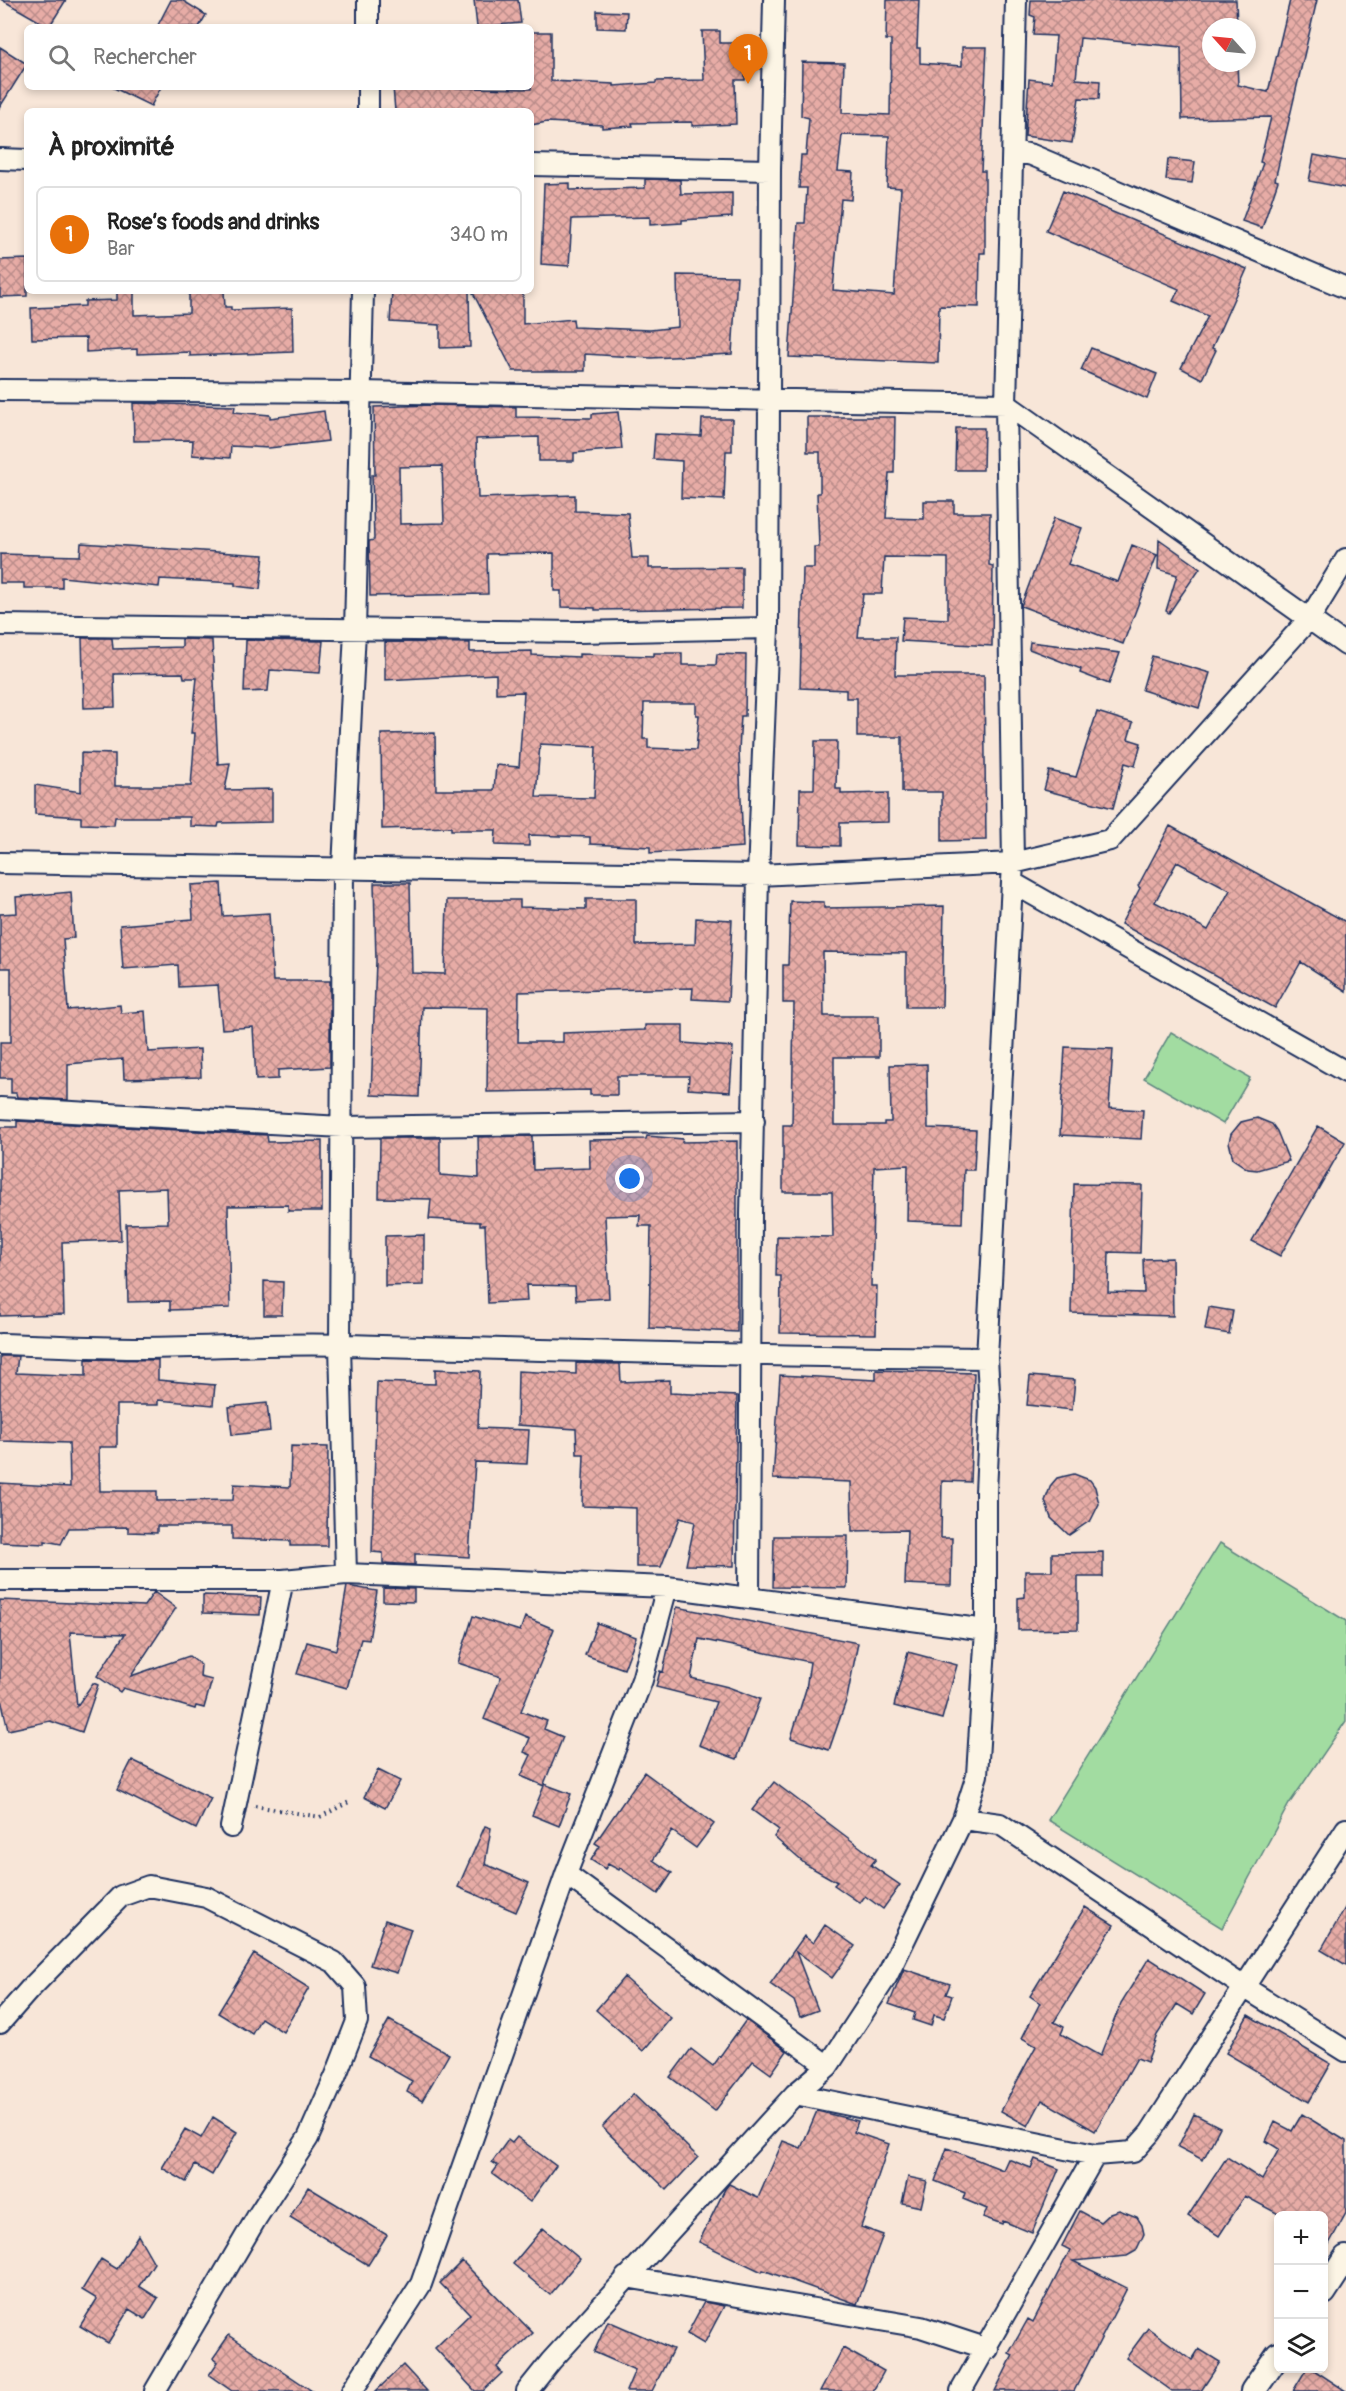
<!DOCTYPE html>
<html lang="fr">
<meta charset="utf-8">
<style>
:root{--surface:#fff;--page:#f6f6f6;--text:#222;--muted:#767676;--line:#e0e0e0;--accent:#ea580c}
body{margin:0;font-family:Pangolin,sans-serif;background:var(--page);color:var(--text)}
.controls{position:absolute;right:18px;bottom:18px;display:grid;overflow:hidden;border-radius:9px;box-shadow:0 3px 9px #0003}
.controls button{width:54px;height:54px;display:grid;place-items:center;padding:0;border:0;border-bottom:2px solid var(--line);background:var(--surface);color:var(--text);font:30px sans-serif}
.compass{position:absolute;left:1202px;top:18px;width:54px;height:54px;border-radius:50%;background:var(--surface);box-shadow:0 3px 9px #0003;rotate:297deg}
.you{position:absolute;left:630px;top:1179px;width:21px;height:21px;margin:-15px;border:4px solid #fff;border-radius:50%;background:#1a73e8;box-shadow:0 0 0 9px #1a73e833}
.badge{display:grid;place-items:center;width:39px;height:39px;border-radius:50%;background:var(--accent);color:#fff;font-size:20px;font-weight:700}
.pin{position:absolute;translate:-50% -50px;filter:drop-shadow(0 2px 3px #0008)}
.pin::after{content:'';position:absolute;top:32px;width:21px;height:18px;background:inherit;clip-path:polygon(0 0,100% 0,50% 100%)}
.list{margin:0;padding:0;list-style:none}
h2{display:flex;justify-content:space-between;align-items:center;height:78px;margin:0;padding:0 24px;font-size:26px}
h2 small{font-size:20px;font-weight:400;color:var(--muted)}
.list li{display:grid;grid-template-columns:39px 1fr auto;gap:18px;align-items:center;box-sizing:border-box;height:96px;margin:0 12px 12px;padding:0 12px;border:2px solid var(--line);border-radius:9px}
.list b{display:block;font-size:22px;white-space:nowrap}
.list p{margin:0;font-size:20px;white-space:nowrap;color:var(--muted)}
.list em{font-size:20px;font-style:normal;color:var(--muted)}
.icon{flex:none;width:33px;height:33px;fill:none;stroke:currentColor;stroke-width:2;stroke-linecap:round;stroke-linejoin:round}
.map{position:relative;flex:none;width:1346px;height:2391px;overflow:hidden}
.search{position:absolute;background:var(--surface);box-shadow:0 3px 9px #0003;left:24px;top:24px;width:510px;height:66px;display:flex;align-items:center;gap:15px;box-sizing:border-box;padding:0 21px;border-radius:9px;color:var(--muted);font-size:22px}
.panel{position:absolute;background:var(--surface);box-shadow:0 3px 9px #0003;left:24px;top:108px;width:510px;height:186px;border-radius:9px}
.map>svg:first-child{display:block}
.pitch{fill:#a2dca1;stroke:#5e8680;stroke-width:1.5}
.building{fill:url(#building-cross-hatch);stroke:#1b2f5e;stroke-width:1.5;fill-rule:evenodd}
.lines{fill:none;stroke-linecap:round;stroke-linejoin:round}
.minor-casing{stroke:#1b2f5e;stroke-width:24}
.tertiary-casing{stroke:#1b2f5e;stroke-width:28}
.path{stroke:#1b2f5e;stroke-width:4;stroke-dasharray:1.5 4.5;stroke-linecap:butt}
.minor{stroke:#fcf5e5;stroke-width:20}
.tertiary{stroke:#fcf5e5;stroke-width:24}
</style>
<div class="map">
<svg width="1346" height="2391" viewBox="0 0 1346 2391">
<defs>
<pattern id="building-cross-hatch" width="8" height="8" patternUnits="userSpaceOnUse" patternTransform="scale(1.5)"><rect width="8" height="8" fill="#e7aca6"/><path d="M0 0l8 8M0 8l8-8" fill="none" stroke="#ba8c8a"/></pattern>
</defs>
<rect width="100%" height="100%" fill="#f8e6d8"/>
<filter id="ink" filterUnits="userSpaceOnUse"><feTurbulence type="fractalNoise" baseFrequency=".0167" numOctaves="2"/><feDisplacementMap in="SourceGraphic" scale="12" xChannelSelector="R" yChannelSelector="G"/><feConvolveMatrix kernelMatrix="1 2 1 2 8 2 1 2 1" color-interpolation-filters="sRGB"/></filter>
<g filter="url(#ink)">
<path class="pitch" d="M1171,1032L1250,1078L1223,1124L1144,1078Z
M1220,1543L1346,1621V1721L1289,1804L1222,1928L1048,1820Z"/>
<path class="building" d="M2,0H66L49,27Z
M171,0H182L206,15L199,27H157Z
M474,0H518L521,23L477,27Z
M887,0H919L917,48H920V63L962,66V47H987L981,171H985V253H980L979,307L939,306L938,363L789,357L798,223H805L807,188H799L801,155H806L809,118L801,116L802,62L844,63L842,113L890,115L891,40H886ZM842,135L889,136L887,187L901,188L894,295L833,290L841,199L851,200L853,172L838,171Z
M1031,0H1236L1237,27H1211V63H1237L1238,85L1268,92L1290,0H1317L1275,180L1278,181L1262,228L1242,221L1263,163L1260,162L1271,117L1182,119L1181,47L1080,38L1076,79L1100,81L1099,99L1079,98L1072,143L1025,136L1029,79L1052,82L1056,36L1033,35L1035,17L1030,15Z
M597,11L627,12L626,29L597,28Z
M702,31H720V43H746L745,80H735L736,124L692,126V122L632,123L633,126L602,128V125L547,122L531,125V111H395L393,87L531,89V32H551V81L614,84V86L656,83V81L704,80Z
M0,47L27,64L0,107Z
M112,87H161L151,106Z
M1314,155L1346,161V188L1309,181Z
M1168,159L1195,162L1192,183L1166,180Z
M645,179L680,180L681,194L732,193V217L682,220V223L650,225V217L572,219L569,266L541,264L544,184L570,183V190L645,188Z
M1063,191L1247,269L1212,348L1216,350L1202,379L1181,368L1208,316L1173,301L1179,289L1046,231Z
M27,259V296L0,297V260Z
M677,275L737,276L732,354L651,358L585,354V371H513L472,291H523V324L573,319L574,327L650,330L678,327Z
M117,291H134V315L189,313V291H224L225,307H231V310L292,308L293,352L190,356V352L137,354V349L86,352V338L32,339L31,308L85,306V301L117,300Z
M392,291H469L470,347L440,348V325L390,322Z
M1091,348L1157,374L1147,399L1081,370Z
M133,403L235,406L234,412L270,415V418L324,411L328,441L269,448L231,446L230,458L192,455L193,440L134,441Z
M432,405L516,407V417L592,418V414L618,412L622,449L574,453V461H539V437L476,439L478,498L575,495V511L628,513L632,558H649V568L742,567V608L595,610V608L561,607V591H554V553L487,554L488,594L370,596L369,541L374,540L372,475H375L374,407ZM442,466L444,523L400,524L399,467Z
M807,417H895L894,473H889L886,518L924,519V501H954V513H990L989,565L993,566L992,646L901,641L903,617L948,619V558L884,557L882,594H863L858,637H896L895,675H984L986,840L942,841V792H902V737H857V698H846V690L800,688L803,568H814V547H819L817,493H820V452H807Z
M702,419H732V451H726L724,500L681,498L682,461L653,459L655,434L701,436Z
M956,428H984L983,470H955Z
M1054,518L1082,528L1068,564L1118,582L1132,545L1157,555L1123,644L1021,606Z
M1159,539L1200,568L1169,613L1166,611L1177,575L1158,569Z
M81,543L264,555L260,589L235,586V583L160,579L159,587L62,577V588H24V583H0V554L80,556Z
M82,638H112L113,649L182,647V639L212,640L218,764L230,763L225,790L272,789V822L219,823L218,827L190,826V817H115L114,825L81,824V817L35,814V785L81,792V753L115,754V786H191L195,733H191L197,678H184L183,673L114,674L115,707L84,708Z
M246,640L323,641L320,673L270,670L268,691L244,692Z
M385,642L470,643V652L532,651V655L579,657V654L654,656V653H682V665H716L717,654L746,655L745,716H741L739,751L743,847L650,853V847L590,844V837L529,835V846L495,845L496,830H451V827L382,829L381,734L435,733L436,790H494L496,765L519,767L524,692L496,693V674L385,680ZM644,703H696V715H699L696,750L648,748V739H643ZM540,744L596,747L594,798L536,797Z
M1030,642L1120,653L1109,684L1080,673L1081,669L1029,649Z
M1152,656L1210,673L1199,708L1142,690Z
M1097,712L1133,723L1128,739L1141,743L1135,766L1125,763L1113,808L1044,790L1049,771L1076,777Z
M815,741H837L836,789H841V794L888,793V822L840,823V846L799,845L800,789H814Z
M1170,826L1346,922V991L1301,962L1275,1008L1121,924L1140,888L1138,886ZM1177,862L1230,890L1208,930L1155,902Z
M221,883L223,916L269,913L273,981H330V1067L278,1070V1079L256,1080L253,1027L222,1029L218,985L179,987L178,965L123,969L120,925L193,919L191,885Z
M374,883H410L412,973L445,974L447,900H520V907L586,909V899H636V945L695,944L696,918L732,920L728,1001L692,999L693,988L519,992L518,1042H563V1033L645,1030V1025H683V1043L733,1047L730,1092L688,1089L689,1076H617V1095H590V1090L487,1092L488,1008L422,1007L419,1097L371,1095L376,961Z
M71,892L74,938L63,939L68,1010L120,1005L121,1013L145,1011L148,1052L200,1049L201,1077L124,1079L123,1059L68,1064V1100L17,1097L16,1093H11V1078H0V1042H11V968H0V914L17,913L16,897Z
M790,901L824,902V908L944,906L942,1007H906V953L823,952L824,1016H879V1057H834V1125H884V1122H891L890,1065L927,1064L928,1128L976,1130L974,1170H964L962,1223L907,1221L908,1165L874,1167L871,1286H877L876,1334L780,1333L781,1276H776L777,1236L833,1237L832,1192H783V1125H792L793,1063L794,1003H783V965H788Z
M1065,1047L1113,1049L1109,1108L1143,1110L1141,1139L1060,1135Z
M1257,1118L1272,1124L1277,1131L1289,1161L1257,1170L1248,1169L1233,1159L1229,1142L1231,1134L1241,1122Z
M17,1121L267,1135L268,1142L322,1141V1211H288V1205L228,1206L230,1308L170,1310V1301L128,1302L126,1224L168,1223L167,1188L119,1190L121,1240L62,1242L64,1314L0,1316V1127H17Z
M1318,1126L1345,1142L1280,1256L1252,1241Z
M532,1136L533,1170L590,1168L589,1140L646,1139L647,1136L683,1139L682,1142L737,1141V1332L649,1328L651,1226H639L640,1215L605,1216L609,1298L576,1300L575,1286L526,1285L527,1301L488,1303L485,1225H480V1222L429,1219L431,1199L379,1198L380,1138H440V1175L479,1178L478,1137Z
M1074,1184L1142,1185L1140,1253L1109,1252L1108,1292L1144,1293L1143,1259L1172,1258L1173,1316L1071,1313Z
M424,1235V1285L385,1286V1236Z
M264,1281L283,1282L282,1315H264Z
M1209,1307L1233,1311L1229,1334L1205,1330Z
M0,1356H18L16,1373L86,1376V1359L158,1360V1380L215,1385L213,1405L158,1400V1405H117V1447H99L100,1491H157V1501L233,1500L234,1484L290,1487L291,1446L328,1447L327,1546H290V1541L232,1539V1526H157V1533L128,1532V1527L69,1528L61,1544L45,1541V1544L0,1542V1483L70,1487L69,1443L0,1441Z
M576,1363L620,1364L621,1382L670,1380V1393L737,1396L734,1566L686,1565L695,1522L680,1518L661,1567H636V1508L582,1506L584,1454H577L576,1429L517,1425L518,1371L576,1374Z
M435,1369L480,1371L478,1428L529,1430L527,1464L475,1462L469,1557L418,1554H415V1565L383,1563V1553L372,1552L377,1382L435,1384Z
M876,1370L974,1373L970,1482L942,1481L941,1538H952L951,1586L905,1584L907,1530L852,1531L851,1482L773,1479L780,1375L876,1380Z
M1030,1376L1075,1380L1072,1410L1027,1405Z
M267,1403L270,1431L232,1435L229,1407Z
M1074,1474L1090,1480L1095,1487L1099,1504L1091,1520L1069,1535L1051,1518L1045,1501L1051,1485L1057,1478Z
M774,1536H848L847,1588L773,1587Z
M1103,1552V1577H1078V1629L1018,1630V1598L1025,1597V1571H1052V1553Z
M347,1586L377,1591L369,1640L361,1639L347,1688L297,1674L307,1642L336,1650Z
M383,1588L414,1589V1602L383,1601Z
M154,1592L176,1608L131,1676L189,1656L201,1665L200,1677L212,1680L204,1708L196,1706L195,1709L123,1688L120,1692L97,1676L125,1634L70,1632L77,1706L93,1683L98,1685L82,1732L50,1721L8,1730L0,1695V1600L144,1606Z
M203,1595L261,1597L260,1615L203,1613Z
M677,1607L858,1643L847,1698L829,1750L791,1738L806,1689L810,1662L699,1639L691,1678L728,1687L760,1699L737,1759L699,1745L716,1702L656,1687L660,1671L663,1672Z
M473,1616L520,1631L525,1617L554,1629L521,1711L547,1721L544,1729L563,1737L544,1784L571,1794L559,1826L532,1815L544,1786L521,1776L531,1755L524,1752L530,1738L484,1719L501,1677L458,1663Z
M597,1623L636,1637L624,1669L585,1655Z
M908,1652L957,1665L942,1719L894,1706Z
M132,1760L211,1798L196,1829L117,1790Z
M378,1770L400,1781L385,1808L364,1797Z
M644,1772L714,1824L696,1848L672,1831L653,1860L672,1873L658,1894L620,1868L619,1870L608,1864L605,1869L591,1860L600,1846L595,1843Z
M774,1782L876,1859L871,1865L900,1885L883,1909L865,1896L860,1903L834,1885L837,1882L805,1864L774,1837L779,1830L752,1810Z
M485,1826L491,1828L485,1864L529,1883L516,1912L458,1887Z
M1346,1906V1965L1321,1950Z
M1085,1907L1114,1925L1054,2022L1064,2027L1061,2034L1100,2056L1121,2003L1149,1958L1205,1994L1193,2014L1177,2004L1157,2035L1147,2062L1137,2058L1095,2131L1042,2100L1028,2126L1001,2111L1036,2046L1022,2038L1040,2003L1030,1996Z
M385,1920L411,1929L397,1973L370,1965Z
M825,1925L855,1946L832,1978L796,1952L818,2010L800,2017L794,2001L770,1984L804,1936L813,1943Z
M254,1954L309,1988L283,2032L261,2018L252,2034L218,2013Z
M904,1969L950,1984L946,1994L952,1996L944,2018L934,2015L931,2026L913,2020L915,2013L889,2004Z
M624,1977L671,2018L643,2051L596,2010Z
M1248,2015L1331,2064L1309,2102L1226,2053Z
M389,2020L449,2054L422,2101L407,2092L412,2081L368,2056Z
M746,2020L787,2051L771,2074L753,2061L715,2111L670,2077L691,2049L713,2066Z
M633,2094L698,2157L667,2190L602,2127Z
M817,2111L858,2121L854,2132L889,2144L861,2227L883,2235L857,2304L763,2270L762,2272L699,2242L725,2189L729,2184L758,2198L783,2141L801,2148Z
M1194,2114L1220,2127L1203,2160L1178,2147Z
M1302,2114L1346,2141V2213L1323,2255V2216H1282L1245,2196L1219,2236L1188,2216L1227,2157L1262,2180L1279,2149L1266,2141L1275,2122L1292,2131Z
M213,2117L237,2132L212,2175L195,2165L186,2182L162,2168L185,2129L201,2138Z
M517,2137L556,2166L530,2202L492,2174L498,2166L492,2162L508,2140L512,2143Z
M947,2148L1003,2170L1008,2159L1031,2168L1035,2159L1059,2169L1032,2233L1003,2221L1002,2224L983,2217L987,2209L963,2199L965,2193L935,2181Z
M908,2177L927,2181L921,2207L902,2203Z
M308,2187L387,2235L368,2265L290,2217Z
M1119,2210L1137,2217L1142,2225L1144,2234L1136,2251L1127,2256L1073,2261L1127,2288L1074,2391H995L1013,2355L1009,2353L1028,2319L1033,2322L1070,2250L1062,2246L1080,2211L1100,2222L1110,2213Z
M543,2228L580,2259L550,2295L513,2264Z
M138,2235L154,2263L139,2286L158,2298L145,2319L129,2309L108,2343L80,2326L97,2299L82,2290L101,2259L117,2269Z
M462,2261L533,2333L497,2367L502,2373L483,2391H475L435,2348L470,2314L440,2283Z
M704,2302L724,2306L704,2344L687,2334Z
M608,2321L673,2349L652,2391H626L635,2370L594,2352Z
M1148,2328L1192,2360L1199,2349L1220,2362L1201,2391H1172L1126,2358Z
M229,2335L312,2391H232L209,2375L218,2362L213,2358Z
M843,2348L884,2371L873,2391H820Z
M403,2365L427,2391H376Z
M1307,2368H1311L1346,2391H1293Z"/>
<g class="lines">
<g class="minor-casing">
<path id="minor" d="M368,27V0
M368,111V87
M1014,151L1032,155L1346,288
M0,159L27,160
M531,165L770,170
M0,390L360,392L1006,404L1346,645
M0,625L579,632L768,628
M0,863L758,875L1013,863L1110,840L1310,618L1346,559
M1013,883L1346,1072
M0,1108L342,1127L754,1121
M0,1344C45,1345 89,1348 134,1348C203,1348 273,1343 342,1345C557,1350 772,1357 987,1358
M346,1574L340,1345L343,868L355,631L363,291
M0,1580H283L346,1574L667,1587L986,1630
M749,1598L751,1214L758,875L768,628L770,170L774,0
M963,1819L1000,1824L1244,1987L1346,2051
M231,1827L283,1580
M566,1874L828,2066
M0,2023L29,1990L121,1896L149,1886L206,1897L334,1962L355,1986L357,2021L336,2075L308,2138L257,2217L155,2391
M795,2094L1095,2155L1133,2152L1150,2133L1346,1829
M626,2277L921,2327L988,2349
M352,2391L421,2284L566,1874L642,1680L667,1587
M527,2391L551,2361L795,2094L828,2066L887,1976L963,1819L977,1775L986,1630V1492L990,1407L987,1358L1013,863L1006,404L1016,0
M961,2391L1095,2155"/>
</g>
<g class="tertiary-casing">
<path id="tertiary" d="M1324,2292L1346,2258
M1253,2391L1278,2355"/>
</g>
<path class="path" d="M255,1806L320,1817L349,1802"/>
<use href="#minor" class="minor"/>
<use href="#tertiary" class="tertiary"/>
</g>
</g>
</svg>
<div class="controls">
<button>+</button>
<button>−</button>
<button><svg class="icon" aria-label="layers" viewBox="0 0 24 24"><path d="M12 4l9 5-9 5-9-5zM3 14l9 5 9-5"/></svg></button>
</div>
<svg class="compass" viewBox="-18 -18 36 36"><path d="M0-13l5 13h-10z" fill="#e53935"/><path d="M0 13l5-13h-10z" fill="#767676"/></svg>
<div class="you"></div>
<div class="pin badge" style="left:748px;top:84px;background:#e8710a">1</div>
<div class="search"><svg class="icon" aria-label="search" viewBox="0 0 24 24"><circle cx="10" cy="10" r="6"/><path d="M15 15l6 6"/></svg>Rechercher</div>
<section class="panel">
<h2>À proximité<small></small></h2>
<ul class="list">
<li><span class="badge" style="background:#e8710a">1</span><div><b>Rose’s foods and drinks</b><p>Bar</p></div><em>340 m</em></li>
</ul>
</section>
</div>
